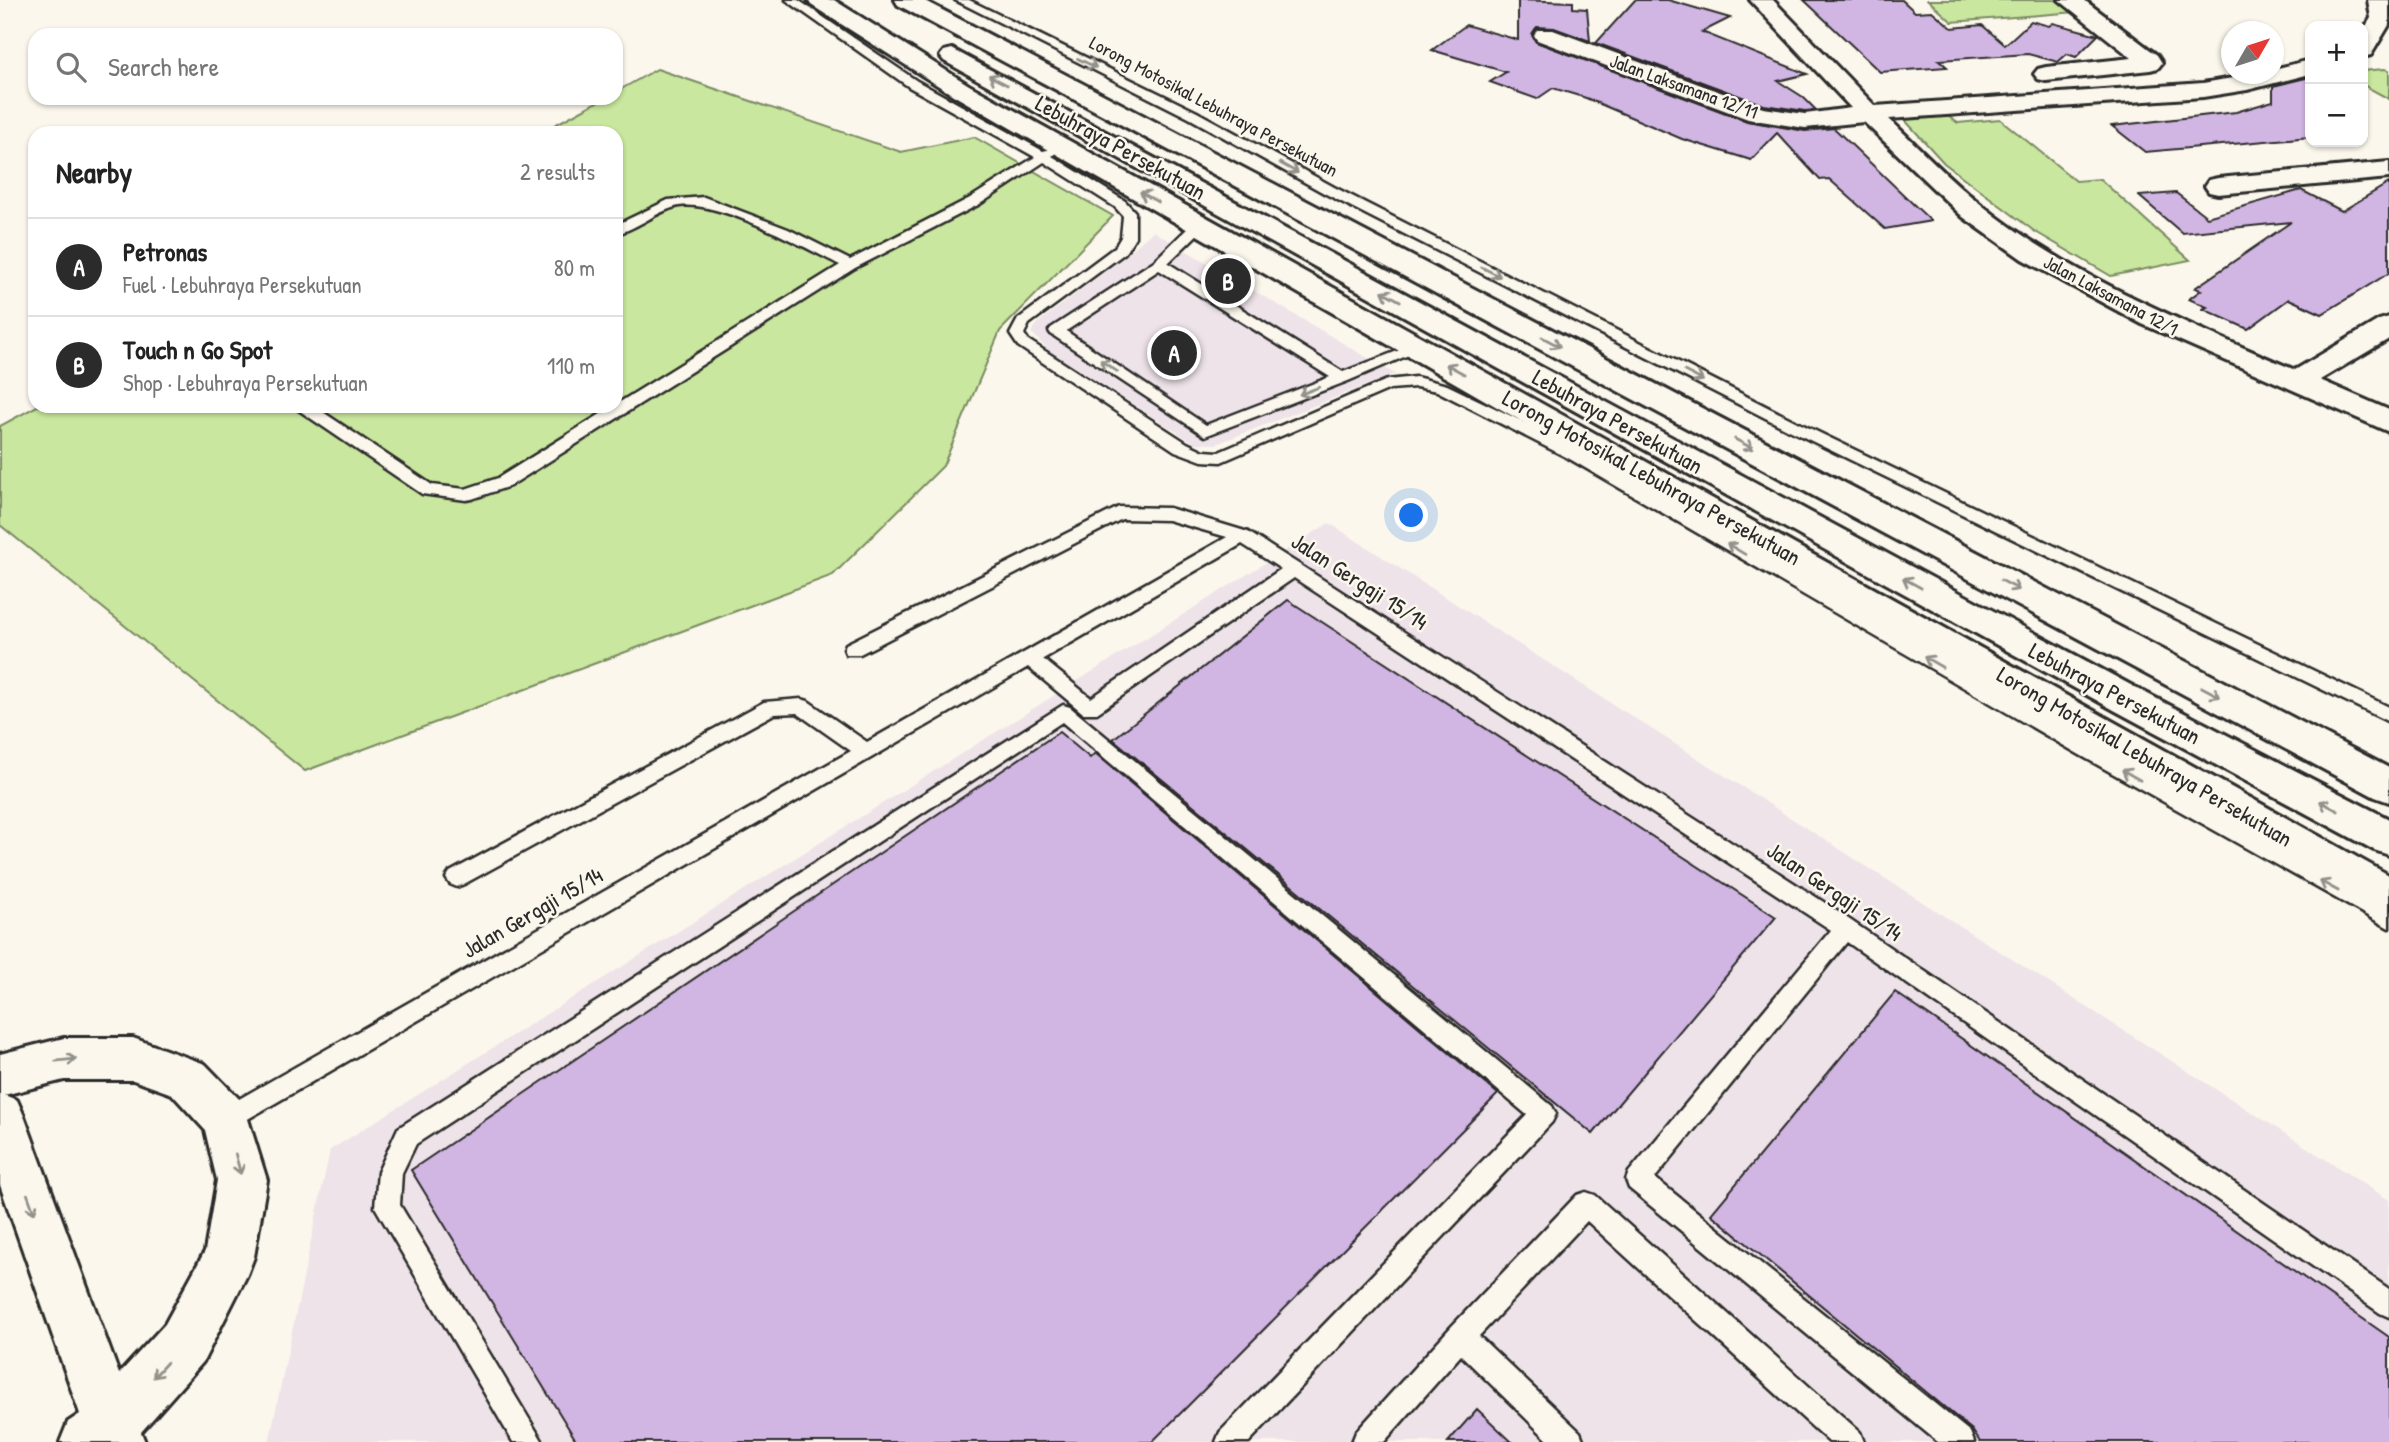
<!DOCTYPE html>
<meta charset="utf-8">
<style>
:root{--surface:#fff;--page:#f2f2f2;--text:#222;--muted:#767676;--line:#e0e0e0;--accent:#2b2b2b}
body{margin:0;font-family:"Patrick Hand",sans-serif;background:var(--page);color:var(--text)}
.controls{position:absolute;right:21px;top:21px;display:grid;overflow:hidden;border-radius:14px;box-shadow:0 2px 5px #0004}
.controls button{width:63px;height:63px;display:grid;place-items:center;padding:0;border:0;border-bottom:2px solid var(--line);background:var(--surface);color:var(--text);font:35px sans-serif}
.compass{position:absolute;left:2221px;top:21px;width:63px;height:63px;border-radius:50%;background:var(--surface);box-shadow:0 2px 5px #0004;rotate:51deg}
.you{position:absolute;left:1412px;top:516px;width:24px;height:24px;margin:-18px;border:5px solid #fff;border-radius:50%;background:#1a73e8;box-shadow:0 0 0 10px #1a73e833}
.badge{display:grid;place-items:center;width:46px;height:46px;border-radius:50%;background:var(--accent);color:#fff;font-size:23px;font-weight:700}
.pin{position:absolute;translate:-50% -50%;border:4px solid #fff;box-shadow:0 2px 7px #0006}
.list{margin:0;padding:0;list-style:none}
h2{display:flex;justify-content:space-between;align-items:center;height:91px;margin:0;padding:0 28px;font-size:30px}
h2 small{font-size:23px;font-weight:400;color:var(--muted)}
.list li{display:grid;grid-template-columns:46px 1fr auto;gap:21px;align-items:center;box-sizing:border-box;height:98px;padding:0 28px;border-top:2px solid var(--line)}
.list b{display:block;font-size:26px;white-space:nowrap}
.list p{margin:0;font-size:23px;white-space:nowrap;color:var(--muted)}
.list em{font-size:23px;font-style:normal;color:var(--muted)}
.icon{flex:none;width:38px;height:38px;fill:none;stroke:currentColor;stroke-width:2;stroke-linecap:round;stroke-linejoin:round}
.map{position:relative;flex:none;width:2389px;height:1442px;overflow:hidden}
.search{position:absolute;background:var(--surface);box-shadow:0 2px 5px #0004;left:28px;top:28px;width:595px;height:77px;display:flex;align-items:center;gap:18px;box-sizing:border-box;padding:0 24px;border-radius:21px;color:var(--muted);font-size:26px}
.panel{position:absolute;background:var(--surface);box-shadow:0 2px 5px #0004;left:28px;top:126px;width:595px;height:287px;border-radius:21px}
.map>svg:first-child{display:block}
.built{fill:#eee3e9}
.green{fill:#c9e79e;stroke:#7a8964;stroke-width:2}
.building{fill:#d1b5e3;stroke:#2b2b2b;stroke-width:2}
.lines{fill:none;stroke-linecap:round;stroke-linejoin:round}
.service-casing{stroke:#2b2b2b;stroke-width:5}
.minor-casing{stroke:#2b2b2b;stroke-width:6}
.primary-casing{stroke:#2b2b2b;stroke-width:6}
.trunk-casing{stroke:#2b2b2b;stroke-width:6}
.service{fill:#fbf7ec;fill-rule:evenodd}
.minor{fill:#fbf7ec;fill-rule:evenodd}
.primary{fill:#fbf7ec;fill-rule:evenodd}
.trunk{fill:#fbf7ec;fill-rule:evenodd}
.oneway{stroke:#93918c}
.labels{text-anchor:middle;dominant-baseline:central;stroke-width:5;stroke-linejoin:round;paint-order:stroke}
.far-street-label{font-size:19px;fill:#2b2b2b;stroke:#fbf7ec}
.street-label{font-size:23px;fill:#2b2b2b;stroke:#fbf7ec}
</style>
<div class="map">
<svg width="2389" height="1442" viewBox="0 0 2389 1442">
<rect width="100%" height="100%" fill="#fbf7ec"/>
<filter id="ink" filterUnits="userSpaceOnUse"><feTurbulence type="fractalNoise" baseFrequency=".0143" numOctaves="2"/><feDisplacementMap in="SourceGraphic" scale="14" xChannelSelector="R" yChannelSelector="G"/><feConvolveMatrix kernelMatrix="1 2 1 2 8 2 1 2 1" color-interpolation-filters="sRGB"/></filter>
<g filter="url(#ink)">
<path class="built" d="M1153,231L1395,374L1216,444L1194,443L1049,351L1031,332L1039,322L1126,255Z
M1329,523L2389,1200V1442H269L330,1150Z"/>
<path class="green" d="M1928,0H2060L2077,12L1952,22Z
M657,69L901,152L974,137L1113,216L1000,331L943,466L833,575L305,771L0,525V426L37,406H616V133H540L604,98H616V92Z
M2384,69L2389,70V99L2363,85V71Z
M1946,115L1958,123L2000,119L2076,181L2100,179L2190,260L2111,276L2034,231L1944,163L1903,118Z"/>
<path class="building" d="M1518,0L1573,2V8L1587,9L1590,41L1554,28L1537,27L1532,34L1536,42L1747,121L1805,131L1834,128L1931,221L1885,229L1829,179L1820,180L1777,133L1751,160L1682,139L1586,98L1553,88L1537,99L1490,82L1506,72L1432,50L1466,25L1518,40Z
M1635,0H1668L1730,18L1702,32L1807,74L1778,81L1803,97L1816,110L1805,111L1764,105L1596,43Z
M1804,0H1902L1915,12L1932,11L1952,28L1982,25L2005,45L2031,21L2049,26L2053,23L2098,35L2076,57L2067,54L2058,62L2028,54L1939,60L1947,67L1880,72Z
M2310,77V137L2145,152L2112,126L2236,112L2273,101V86Z
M2389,183V273L2322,314L2289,299L2248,329L2203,309L2207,307L2189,299L2201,290L2195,288L2291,222L2182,233L2139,196L2176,193L2207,217L2301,190L2342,211Z
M1288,600L1776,917L1593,1134L1113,739Z
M1059,732L1090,758L1095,753L1498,1094L1152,1442H577L411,1170Z
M1895,992L2389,1337V1442H1980L1972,1430L1711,1214Z
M1477,1409L1512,1442H1448Z"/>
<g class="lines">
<g class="service-casing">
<path id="service" d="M786,0H798L917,81L1043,151L1056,148L1058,151L1052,156L1125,201L1135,212V237L1125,253L1029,324L1024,334L1028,340L1187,443L1204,451L1219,452L1387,380L1416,377L1447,385L1536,428L2094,745L2389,908V928L2080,755L1568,458L1437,391L1416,387L1390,389L1221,462L1202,461L1175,451L1018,346L1010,334L1018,319L1115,247L1121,237L1123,216L1115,207L1044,162L980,204L855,268L510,486L472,499L466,500L422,494L297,409L295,406H314L432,485L465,489L498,478L840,265C804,247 712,196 675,207C654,213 637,229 616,234V225L668,200L704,197L788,229L850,260L970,198L1035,157L909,87Z
M955,0H969L1197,112L1334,187L1799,423L2389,707V722L1787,429L1324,193L1189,118Z
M1199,221L1204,222V228L1168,263L1343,372L1413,345L1418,344L1425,348L1348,381L1205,436L1051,334L1049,331L1051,328L1154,261L1194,222ZM1159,270L1330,377L1206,425L1066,331Z
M1119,507L1169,508L1248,532L1300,565L1822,901L2389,1289V1317L2380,1313L1847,942L1655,1178L1970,1432L1974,1442H1938L1629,1188L1626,1180L1629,1172L1831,930L1294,578L1097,713H1083L1028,667L234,1127L226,1130L218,1127L214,1119L218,1111L851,751L797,713L774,714L464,884L457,887L450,884L446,878L450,872L764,702L801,699L808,701L867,742L1227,537L1168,520L1122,519L860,654H846L844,649L846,644ZM1242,544L1281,569L1091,698L1043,659Z
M1063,705L1070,707L1552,1106L1556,1114L1552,1122L1249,1442H1216L1220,1432L1527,1115L1062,722L416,1144L402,1173L400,1205L543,1442H513L375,1207L378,1172L398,1128Z
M1586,1192L1595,1195L1860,1432L1864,1442H1829L1587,1221L1479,1336L1580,1432L1584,1442H1550L1461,1355L1384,1442H1352L1356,1432L1451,1327L1577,1195Z"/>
</g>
<g class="minor-casing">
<path id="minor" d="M1750,0H1773L1875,106L2203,83L2256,74H2274V69L2310,60V74L2247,90L2203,97L1889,119C1920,148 1950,180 1983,206C2071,277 2192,325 2295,370L2379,320L2389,317V339L2320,380L2389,410V432L2142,324L2022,259L1963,217L1864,122L1805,128L1748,119L1537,40L1534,35L1537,30H1553L1763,108L1805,114L1851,108Z
M2059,0H2084L2157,55L2162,63L2158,68L2150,70L2046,81L2038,79L2034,74L2038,69L2046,67L2132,58Z
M2368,0H2389V25L2371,55L2363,57V31L2371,18Z
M2389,162V178L2218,194L2209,192L2205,186L2209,180L2218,178Z"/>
</g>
<g class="primary-casing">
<path id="primary" d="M64,1038H133L205,1064L243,1103L267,1180L254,1257L247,1275L203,1362L141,1432L145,1442H60L68,1422L80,1414L0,1185V1054ZM64,1080H133L172,1094L205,1130L217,1180L205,1251L165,1324L119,1374L24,1116L17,1100L4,1095Z"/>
</g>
<g class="trunk-casing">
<path id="trunk" d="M808,0H834L969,85L2389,875V914L2374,909L2187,803L953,95L811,5Z
M895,0H923L2389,768V802L2375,797L898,5Z
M952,49L2140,690L2389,819V855L2374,850L2114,710L944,61L940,56L944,51Z"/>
</g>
<use href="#service" class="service"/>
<use href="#minor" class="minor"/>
<use href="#primary" class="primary"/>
<use href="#trunk" class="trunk"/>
</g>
<defs><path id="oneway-shaft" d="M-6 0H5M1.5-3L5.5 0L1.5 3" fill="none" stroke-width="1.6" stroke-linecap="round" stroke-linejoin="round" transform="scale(1.75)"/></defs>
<g class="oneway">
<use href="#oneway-shaft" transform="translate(1087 63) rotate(26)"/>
<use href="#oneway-shaft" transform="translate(998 80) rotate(-152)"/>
<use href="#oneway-shaft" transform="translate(1289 168) rotate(29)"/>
<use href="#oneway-shaft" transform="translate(1149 197) rotate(-150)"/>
<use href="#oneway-shaft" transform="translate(1491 272) rotate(27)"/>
<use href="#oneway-shaft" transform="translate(1391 296) rotate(-151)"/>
<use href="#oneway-shaft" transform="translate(1551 342) rotate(28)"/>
<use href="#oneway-shaft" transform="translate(1109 366) rotate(-146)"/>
<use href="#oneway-shaft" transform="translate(1455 369) rotate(-151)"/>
<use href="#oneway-shaft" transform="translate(1694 376) rotate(27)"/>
<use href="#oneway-shaft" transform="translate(1309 391) rotate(159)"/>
<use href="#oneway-shaft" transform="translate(1744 444) rotate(28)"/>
<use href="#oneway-shaft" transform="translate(1736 549) rotate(-149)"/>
<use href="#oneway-shaft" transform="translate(1912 583) rotate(-151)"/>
<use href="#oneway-shaft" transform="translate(2010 585) rotate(28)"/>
<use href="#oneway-shaft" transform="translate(1933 662) rotate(-150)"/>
<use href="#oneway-shaft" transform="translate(2211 692) rotate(28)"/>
<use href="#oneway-shaft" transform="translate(2131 775) rotate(-150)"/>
<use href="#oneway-shaft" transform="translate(2329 806) rotate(-152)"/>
<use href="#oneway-shaft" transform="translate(2329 886) rotate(-151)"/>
<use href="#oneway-shaft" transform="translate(66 1060) rotate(-6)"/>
<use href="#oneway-shaft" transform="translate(238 1164) rotate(75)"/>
<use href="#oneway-shaft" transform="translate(31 1204) rotate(70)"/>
<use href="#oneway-shaft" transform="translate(160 1370) rotate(132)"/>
</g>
</g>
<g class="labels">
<g class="far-street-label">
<text transform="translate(1684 86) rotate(20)">Jalan Laksamana 12/11</text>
<text transform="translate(1214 106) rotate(28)">Lorong Motosikal Lebuhraya Persekutuan</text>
<text transform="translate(2111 295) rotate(28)">Jalan Laksamana 12/1</text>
</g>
<g class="street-label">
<text transform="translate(1121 147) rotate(29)">Lebuhraya Persekutuan</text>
<text transform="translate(1618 421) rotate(29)">Lebuhraya Persekutuan</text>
<text transform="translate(1652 477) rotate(29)">Lorong Motosikal Lebuhraya Persekutuan</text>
<text transform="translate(1360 581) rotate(33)">Jalan Gergaji 15/14</text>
<text transform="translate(2115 693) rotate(28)">Lebuhraya Persekutuan</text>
<text transform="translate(2145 756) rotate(30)">Lorong Motosikal Lebuhraya Persekutuan</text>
<text transform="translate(1835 891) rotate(34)">Jalan Gergaji 15/14</text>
<text transform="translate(532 912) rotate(-30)">Jalan Gergaji 15/14</text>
</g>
</g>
</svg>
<div class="controls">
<button>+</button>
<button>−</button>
</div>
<svg class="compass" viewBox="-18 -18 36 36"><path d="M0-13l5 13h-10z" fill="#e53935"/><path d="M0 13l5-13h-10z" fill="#767676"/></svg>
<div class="you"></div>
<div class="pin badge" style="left:1174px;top:353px">A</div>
<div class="pin badge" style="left:1228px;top:281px">B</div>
<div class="search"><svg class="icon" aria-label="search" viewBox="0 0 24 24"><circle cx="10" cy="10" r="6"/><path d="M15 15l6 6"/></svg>Search here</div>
<section class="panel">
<h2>Nearby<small>2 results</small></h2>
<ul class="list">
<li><span class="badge">A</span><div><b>Petronas</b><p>Fuel · Lebuhraya Persekutuan</p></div><em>80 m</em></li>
<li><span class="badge">B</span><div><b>Touch n Go Spot</b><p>Shop · Lebuhraya Persekutuan</p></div><em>110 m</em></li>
</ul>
</section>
</div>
